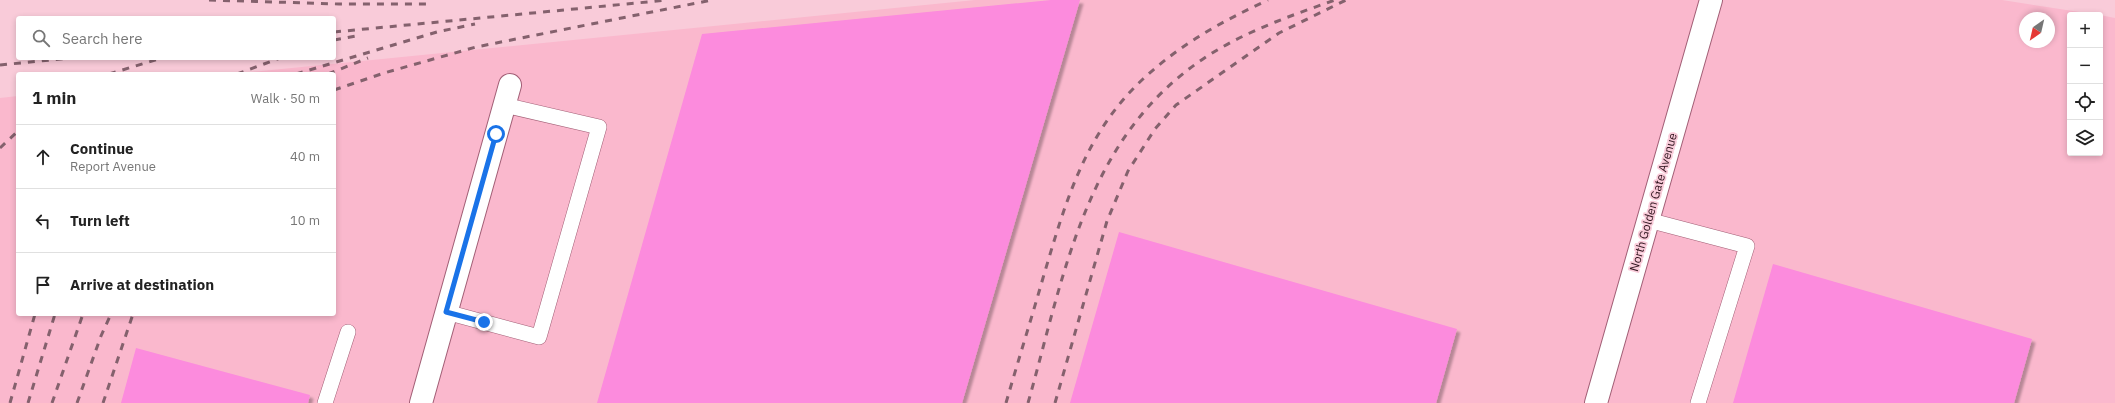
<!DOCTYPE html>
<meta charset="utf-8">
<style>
:root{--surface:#fff;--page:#f2f2f2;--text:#222;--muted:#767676;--line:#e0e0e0}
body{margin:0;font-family:"IBM Plex Sans",sans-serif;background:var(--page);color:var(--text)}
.controls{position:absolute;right:12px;top:12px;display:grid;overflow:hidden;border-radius:4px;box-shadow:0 2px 6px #0003}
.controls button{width:36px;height:36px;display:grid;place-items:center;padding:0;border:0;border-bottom:1px solid var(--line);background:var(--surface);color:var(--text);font:20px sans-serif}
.compass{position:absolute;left:2019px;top:12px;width:36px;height:36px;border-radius:50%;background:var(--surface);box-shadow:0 2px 6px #0003;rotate:214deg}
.stop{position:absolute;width:12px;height:12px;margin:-9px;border:3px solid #1a73e8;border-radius:50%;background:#fff}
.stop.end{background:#1a73e8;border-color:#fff;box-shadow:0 1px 4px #0008}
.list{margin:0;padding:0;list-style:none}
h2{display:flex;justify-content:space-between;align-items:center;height:52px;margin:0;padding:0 16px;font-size:17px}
h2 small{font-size:13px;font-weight:400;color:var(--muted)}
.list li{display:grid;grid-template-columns:26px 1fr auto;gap:12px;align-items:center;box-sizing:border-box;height:64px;padding:0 16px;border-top:1px solid var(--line)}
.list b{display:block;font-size:15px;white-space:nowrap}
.list p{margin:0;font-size:13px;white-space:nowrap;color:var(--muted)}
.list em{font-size:13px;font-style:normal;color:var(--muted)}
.icon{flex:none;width:22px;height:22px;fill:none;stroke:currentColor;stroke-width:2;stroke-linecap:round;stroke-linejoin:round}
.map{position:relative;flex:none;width:2115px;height:403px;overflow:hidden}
.search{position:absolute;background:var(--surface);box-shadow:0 2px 6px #0003;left:16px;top:16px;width:320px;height:44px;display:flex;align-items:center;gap:10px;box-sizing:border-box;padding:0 14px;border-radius:4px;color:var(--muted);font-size:15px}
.panel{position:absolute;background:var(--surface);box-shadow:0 2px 6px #0003;left:16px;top:72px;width:320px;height:244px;border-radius:4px}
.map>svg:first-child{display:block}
.built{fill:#fab8cd;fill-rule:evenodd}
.building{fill:#fc8bdd;filter:url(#shadow)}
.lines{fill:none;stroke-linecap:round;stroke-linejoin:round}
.lane-casing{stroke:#a25f76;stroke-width:16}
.street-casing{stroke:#a25f76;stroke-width:24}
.lane{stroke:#fff;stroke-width:15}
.street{stroke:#fff;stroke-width:22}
.rail{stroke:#84616d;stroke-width:3;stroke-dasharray:7 7;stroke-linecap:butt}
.route{stroke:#1a73e8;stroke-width:5}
.labels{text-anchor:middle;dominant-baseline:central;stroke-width:3.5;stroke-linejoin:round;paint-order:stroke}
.street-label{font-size:12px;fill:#2f141e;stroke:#f9cbd9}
</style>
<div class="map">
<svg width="2115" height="403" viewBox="0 0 2115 403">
<defs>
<filter id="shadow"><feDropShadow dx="3.5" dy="3.5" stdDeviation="1" flood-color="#0004"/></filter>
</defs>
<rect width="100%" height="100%" fill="#f9cbd9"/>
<path class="built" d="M975,0H2002L2099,15H2070V153H2100V15L2115,18V403H0V98L18,96V314H334V74H232ZM2025,18H2049V42H2025Z"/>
<path class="building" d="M1051,0H1080L962,403H597L702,34Z
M1119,232L1457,329L1436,403H1070Z
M1773,264L2032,339L2014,403H1733Z
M136,348L310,395L308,403H121Z"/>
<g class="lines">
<g class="lane-casing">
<path id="lane" d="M1648,220L1747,246L1698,403
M446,312L539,337L599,127L504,105
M325,403L348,332"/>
</g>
<g class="street-casing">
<path id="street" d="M421,403L510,85
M1596,403L1711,0"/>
</g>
<use href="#lane" class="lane"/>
<use href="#street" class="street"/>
<path class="rail" d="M209,0L339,4H430
M334,32L668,0
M334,40L361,35
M0,65L71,58
M109,74L162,58
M237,74L280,58
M296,74L437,32L475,24
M328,74L368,58
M334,90L384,73L476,47L712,0
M0,148L18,131
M10,403L35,314
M28,403L55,314
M52,403L83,314
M77,403L101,336L111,314
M103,403L133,314
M1006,403C1018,361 1031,320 1043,278C1065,204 1084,134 1143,79C1182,43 1221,22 1268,0
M1028,403C1064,276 1085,138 1203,59C1243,32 1290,16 1335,0
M1055,403L1107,221L1128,171L1155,129L1176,105L1279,33L1346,0"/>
</g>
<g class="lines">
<path class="route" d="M484,322L446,312L496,134"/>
</g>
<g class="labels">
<g class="street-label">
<text transform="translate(1653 202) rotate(-74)">North Golden Gate Avenue</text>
</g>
</g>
</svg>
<div class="controls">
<button>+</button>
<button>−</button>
<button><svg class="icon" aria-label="locate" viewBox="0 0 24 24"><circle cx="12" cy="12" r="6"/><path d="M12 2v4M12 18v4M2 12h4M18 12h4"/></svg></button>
<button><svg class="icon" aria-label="layers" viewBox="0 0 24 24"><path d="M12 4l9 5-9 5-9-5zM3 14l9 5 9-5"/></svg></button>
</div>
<svg class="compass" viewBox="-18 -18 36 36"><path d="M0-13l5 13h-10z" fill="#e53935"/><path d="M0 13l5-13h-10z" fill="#767676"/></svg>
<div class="stop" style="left:496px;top:134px"></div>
<div class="stop end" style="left:484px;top:322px"></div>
<div class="search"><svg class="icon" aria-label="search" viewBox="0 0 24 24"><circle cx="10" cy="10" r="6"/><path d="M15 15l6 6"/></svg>Search here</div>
<section class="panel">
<h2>1 min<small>Walk · 50 m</small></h2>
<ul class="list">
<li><svg class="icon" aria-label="ahead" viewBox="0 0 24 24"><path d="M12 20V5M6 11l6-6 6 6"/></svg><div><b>Continue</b><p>Report Avenue</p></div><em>40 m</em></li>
<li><svg class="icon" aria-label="left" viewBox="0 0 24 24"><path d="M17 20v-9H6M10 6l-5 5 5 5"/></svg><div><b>Turn left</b></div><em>10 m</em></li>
<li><svg class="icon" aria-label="arrive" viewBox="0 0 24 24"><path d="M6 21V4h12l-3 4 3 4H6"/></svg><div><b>Arrive at destination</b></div></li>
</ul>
</section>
</div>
